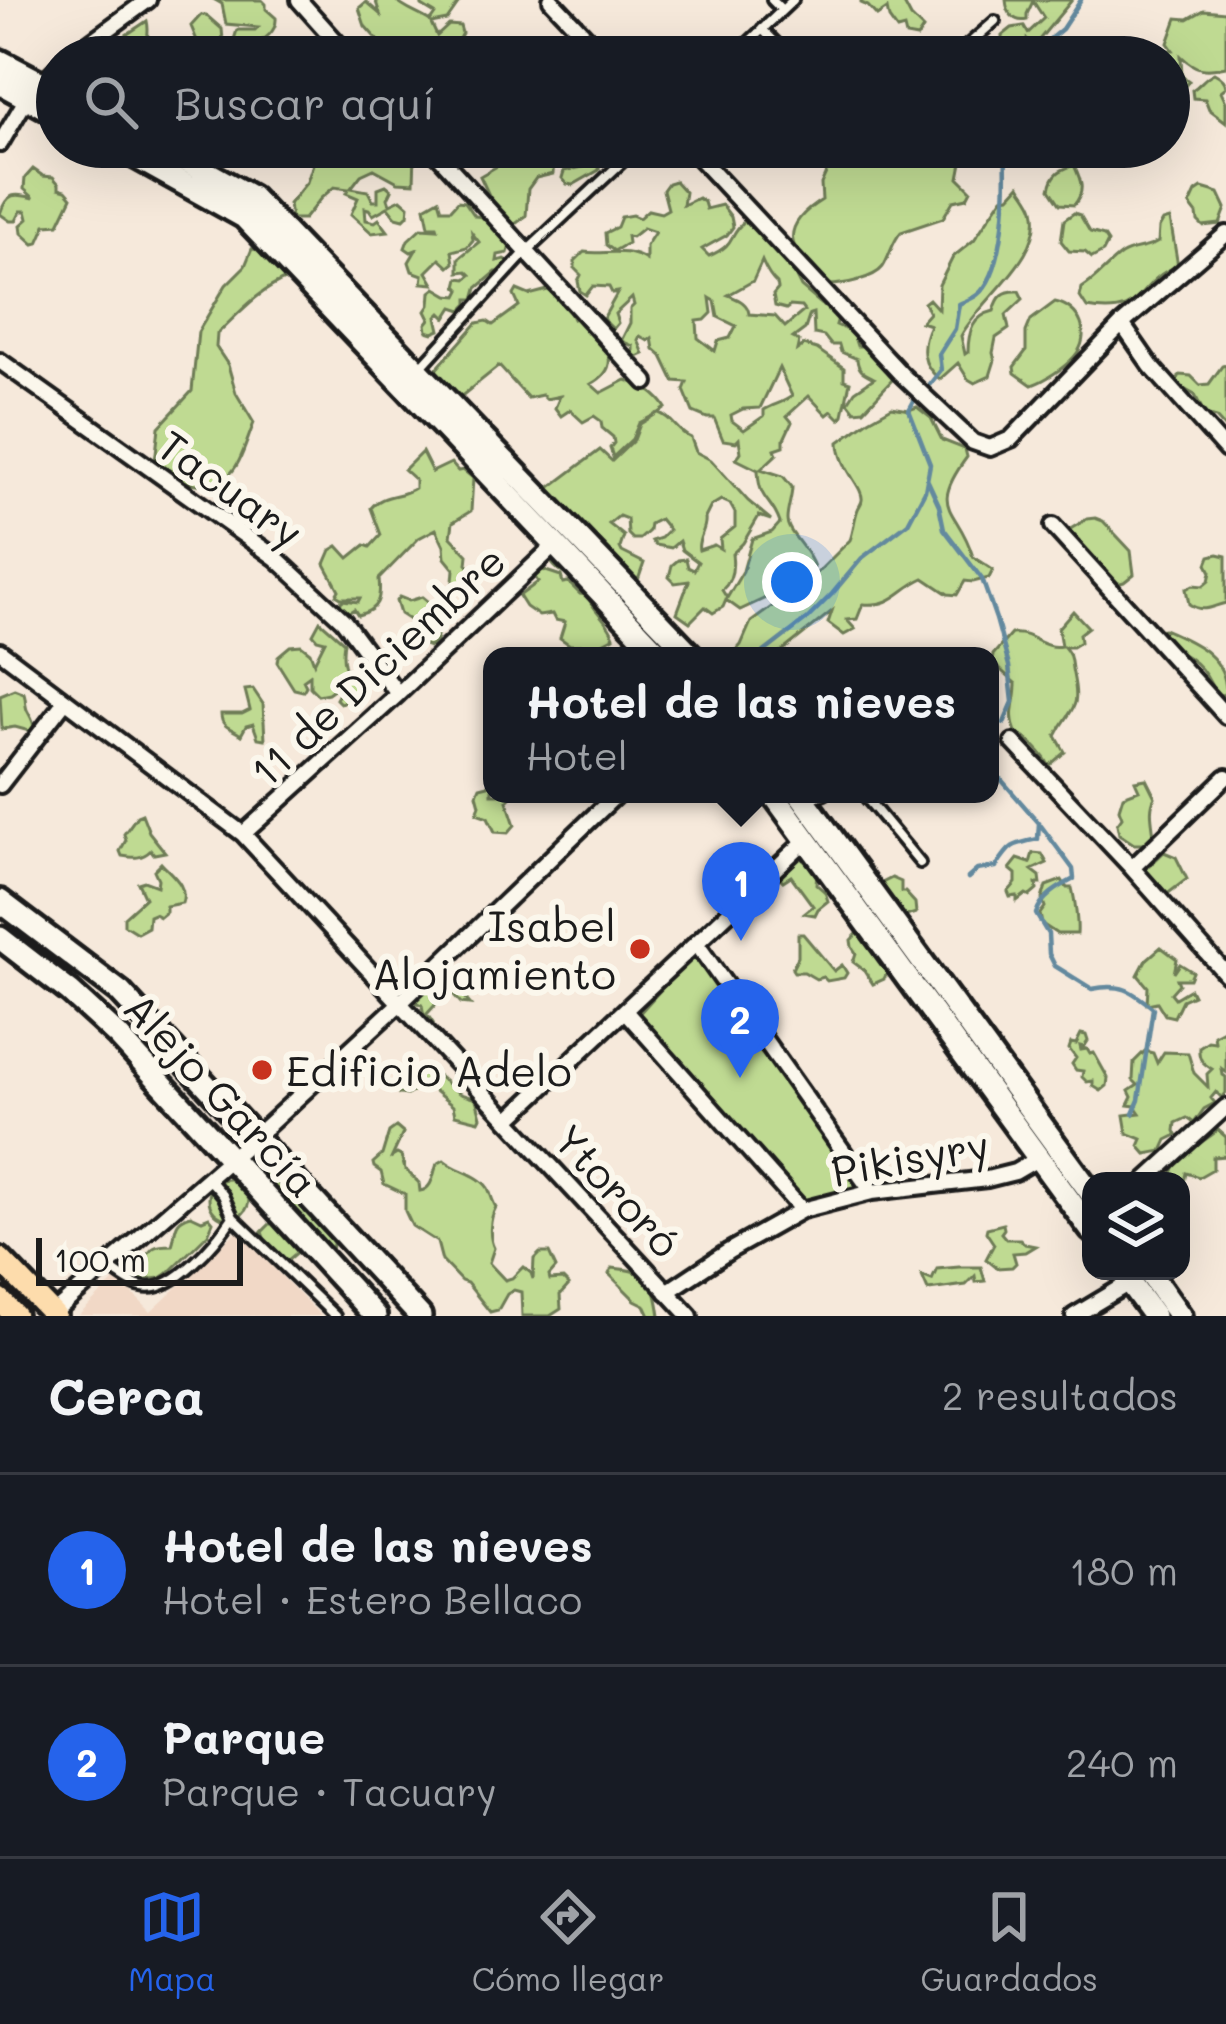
<!DOCTYPE html>
<html lang="es">
<meta charset="utf-8">
<style>
:root{--surface:#171b24;--page:#20242c;--text:#f1f3f6;--muted:#9ea1a6;--line:#363941;--accent:#2563eb}
body{margin:0;font-family:Mali,sans-serif;background:var(--page);color:var(--text)}
.controls{position:absolute;right:36px;bottom:36px;display:grid;overflow:hidden;border-radius:24px;box-shadow:0 12px 48px #0002}
.controls button{width:108px;height:108px;display:grid;place-items:center;padding:0;border:0;border-bottom:3px solid var(--line);background:var(--surface);color:var(--text);font:60px sans-serif}
.scale{position:absolute;left:36px;bottom:30px;width:207px;box-sizing:border-box;padding-left:12px;border:6px solid #1c1c1c;border-top:0;font-size:33px;line-height:42px;white-space:nowrap;color:#1c1c1c;-webkit-text-stroke:9px #fbf7ec;paint-order:stroke}
.you{position:absolute;left:792px;top:582px;width:42px;height:42px;margin:-30px;border:9px solid #fff;border-radius:50%;background:#1a73e8;box-shadow:0 0 0 18px #1a73e833}
.badge{display:grid;place-items:center;width:78px;height:78px;border-radius:50%;background:var(--accent);color:#fff;font-size:39px;font-weight:700}
.pin{position:absolute;translate:-50% -99px;filter:drop-shadow(0 3px 6px #0008)}
.pin::after{content:'';position:absolute;top:63px;width:42px;height:36px;background:inherit;clip-path:polygon(0 0,100% 0,50% 100%)}
.popup{position:absolute;left:483px;top:647px;width:516px;height:156px;box-sizing:border-box;display:grid;place-content:center;border-radius:24px;background:var(--surface);filter:drop-shadow(0 3px 9px #0005);font-size:39px;white-space:nowrap;color:var(--muted)}
.popup b{font-size:45px;color:var(--text)}
.popup::after{content:'';position:absolute;left:50%;top:100%;margin-left:-24px;border:24px solid transparent;border-top-color:var(--surface)}
.list{margin:0;padding:0;list-style:none}
h2{display:flex;justify-content:space-between;align-items:center;height:156px;margin:0;padding:0 48px;font-size:51px}
h2 small{font-size:39px;font-weight:400;color:var(--muted)}
.list li{display:grid;grid-template-columns:78px 1fr auto;gap:36px;align-items:center;box-sizing:border-box;height:192px;padding:0 48px;border-top:3px solid var(--line)}
.list b{display:block;font-size:45px;white-space:nowrap}
.list p{margin:0;font-size:39px;white-space:nowrap;color:var(--muted)}
.list em{font-size:39px;font-style:normal;color:var(--muted)}
.icon{flex:none;width:66px;height:66px;fill:none;stroke:currentColor;stroke-width:2;stroke-linecap:round;stroke-linejoin:round}
.map{position:relative;flex:none;width:1226px;height:1316px;overflow:hidden}
.search{position:absolute;background:var(--surface);box-shadow:0 12px 48px #0002;left:36px;right:36px;top:36px;height:132px;display:flex;align-items:center;gap:30px;box-sizing:border-box;padding:0 42px;border-radius:66px;color:var(--muted);font-size:45px}
.sheet{height:540px;background:var(--surface)}
nav{display:flex;justify-content:space-around;align-items:center;box-sizing:border-box;height:168px;border-top:3px solid var(--line);background:var(--surface);font-size:33px;color:var(--muted)}
nav a{display:grid;justify-items:center;gap:6px}
nav .on{color:var(--accent)}
.map>svg:first-child{display:block}
.built{fill:#f1d8c6}
.green{fill:#bfda92;stroke:#6e7b57;stroke-width:3;fill-rule:evenodd}
.lines{fill:none;stroke-linecap:round;stroke-linejoin:round}
.stream{stroke:#63899e;stroke-width:4.5}
.lane-casing{stroke:#1c1c1c;stroke-width:16}
.street-casing{stroke:#1c1c1c;stroke-width:22}
.secondary-casing{stroke:#1c1c1c;stroke-width:30}
.primary-casing{stroke:#1c1c1c;stroke-width:30}
.lane{stroke:#fbf7ec;stroke-width:8}
.street{stroke:#fbf7ec;stroke-width:14}
.secondary{stroke:#fbf7ec;stroke-width:21}
.primary{stroke:#fddcac;stroke-width:21}
.poi-dot{fill:#c8321e;stroke:#fbf7ec;stroke-width:4.5}
.labels{text-anchor:middle;dominant-baseline:central;stroke-width:12;stroke-linejoin:round;paint-order:stroke}
.street-label{font-size:42px;fill:#1c1c1c;stroke:#fbf7ec}
.poi-label{font-size:42px;fill:#1c1c1c;stroke:#fbf7ec;text-anchor:end}
</style>
<div class="map">
<svg width="1226" height="1316" viewBox="0 0 1226 1316">
<rect width="100%" height="100%" fill="#f6e9db"/>
<filter id="ink" filterUnits="userSpaceOnUse"><feTurbulence type="fractalNoise" baseFrequency=".00833" numOctaves="2"/><feDisplacementMap in="SourceGraphic" scale="24" xChannelSelector="R" yChannelSelector="G"/><feConvolveMatrix kernelMatrix="1 2 1 2 8 2 1 2 1" color-interpolation-filters="sRGB"/></filter>
<g filter="url(#ink)">
<path class="built" d="M237,1231L321,1316L79,1315L117,1278L151,1312Z"/>
<path class="green" d="M215,0H262L266,4V9L276,18C277,31 264,42 252,43L245,50L237,47L239,57H228L218,45L212,48L206,46L207,42L198,43L191,26L201,15H206L222,29L223,40L233,43L237,30H255L258,27L226,24L222,4Z
M380,0H395C405,10 418,13 430,21L435,14L422,6L421,0H461L447,20L431,23L437,36L449,25L460,26L462,33L455,46L443,48L447,57H380L381,44L365,26L359,8L366,2L380,14L376,2Z
M861,0H902L911,17L923,29L917,38L906,36L904,28L897,30L889,19L887,9L877,16L868,6L861,3Z
M1006,0H1072L1038,41L1032,43L1027,39L1025,53L1008,57L1003,49L998,57H971L984,52L992,42L1002,46V36L1012,28L1024,26L1028,33L1044,18L1033,1L1027,14V20C1014,23 1007,13 1006,0Z
M1204,10L1226,12V67C1204,71 1197,71 1181,56L1182,76L1189,81L1185,86L1178,83L1169,90V57H1159L1160,51L1173,50L1168,43L1177,18L1188,19Z
M147,21C151,37 143,44 147,57H93Z
M1214,73C1220,76 1226,80 1226,87L1221,91L1226,102V122L1209,109L1205,99L1193,98L1192,90C1201,85 1203,78 1214,73Z
M325,147H410L415,153L414,183L398,182L374,169L361,175L351,188L368,191L373,201H378V188L386,185L392,190L388,198L390,204L401,199L409,206L408,215L404,219L396,217L388,207L373,215L369,209L365,208L366,220L375,222L379,219L388,231L372,233L351,214L358,198L346,193L348,189L334,187L321,198L304,219H291L289,204L307,182L318,149Z
M518,147H560L554,159L553,174L536,178L528,189L526,216L514,225L493,204L480,176L506,161L512,149Z
M570,147L595,149L600,160L599,170L573,185L567,184L562,178L564,171L583,167L579,162L565,157Z
M854,147H868L887,152L899,147H965L959,178L971,190L967,198L953,201L943,218L901,232C892,242 890,256 883,267C874,279 842,285 828,285C792,254 773,230 822,200L821,184L831,162L847,159Z
M1074,165C1081,180 1086,191 1074,205L1060,204L1050,189C1053,173 1060,170 1074,165Z
M33,169L43,176L53,177L59,184V188L66,190L72,197L59,224L46,225L38,243L34,244L22,233L21,225L28,219L26,211H21L16,221H10L0,214C7,192 15,193 34,198L24,189L25,178Z
M675,181L685,192L683,205L698,198L704,202L706,209L722,205L731,217L733,227L727,235L702,249L709,256C738,244 727,235 745,221L753,225L788,261L801,287L838,318L836,325L845,329L851,328L857,346H864C874,357 887,366 893,379L864,410L855,411L848,402L855,391L874,378C864,373 858,371 857,359L841,352L839,345H831L824,336L814,334L813,313L810,314L805,329L793,338L799,341L797,350L804,345L817,349L844,368V380L850,382L843,415L840,419L832,411L827,415L809,396L787,416L792,422L784,439V446L775,449L777,454L761,469L783,476L792,487C792,498 787,509 787,520C787,533 809,549 814,567L799,576L784,561L774,559L766,567L778,586L772,595L740,610L726,600L723,607L713,613L705,607L690,622L677,613L689,581L675,583L669,577L672,565L678,560L686,559L688,567L694,570L698,562L682,550L679,541L671,548L655,545L652,541L661,538L669,530L660,519L650,524L649,531L640,539H633L628,534L627,519L619,516L609,524L624,536L620,548L622,552L644,563L636,586L640,614L637,626C624,614 601,587 586,581C581,578 574,579 568,576C533,559 542,520 548,489L600,450L612,461L634,440L640,424L658,413L639,423L632,439L613,457L610,448L614,443L613,437L602,428L601,421L594,416L583,422L570,410L561,416L555,408L560,396L546,399L542,395L528,398L499,366L459,398L445,421L423,422L419,415L433,373L477,323L487,321L493,325L519,306L514,295L517,290L529,295L548,290L565,302L573,319L577,317C598,336 630,363 591,384L601,393L626,380C642,385 657,393 666,408L659,413C673,418 677,432 691,438L696,452L711,460L748,501L771,520L759,516L743,543L732,554C734,568 732,581 722,590L727,598L743,571L752,539L772,532L780,523C771,497 759,503 758,470L736,459L741,452L739,439L736,442L723,440L714,418H707L693,412L684,390L687,382L674,381L662,356L654,349L652,338L648,341L640,336L638,340L644,354L637,357L633,354V346L621,341L630,323V309L634,305L632,298L615,314L618,323L613,329L603,319L618,292L612,293L609,287L593,286L586,295L580,291L578,281L581,275L575,269V261L584,252C605,255 626,247 646,260V246L655,232L643,228L632,237L627,236L628,243L614,251L606,245L605,233L617,227L621,217L632,215L639,218L648,210L661,213L668,209L663,190L668,183ZM762,261C765,268 771,279 777,284L778,289L773,295L775,306L786,309L790,306L801,307L804,311L785,327L775,316L749,314C748,302 737,299 728,295L753,281ZM710,298L715,301L718,317L736,326L730,338L718,341L715,351L698,338L697,321L705,320L712,313ZM779,368L792,396C783,403 774,404 764,410V416L744,430L732,421L731,415L743,409L760,408ZM721,500L730,504L735,513V527L720,539L721,549L714,545L699,550C696,539 707,530 705,518L711,506Z
M1020,185C1024,192 1032,201 1034,209C1046,256 980,299 961,336L965,354L968,352C968,332 973,316 994,311C998,296 1004,290 1019,291L1023,299L1006,315L1009,329L996,338L993,353L995,360L990,376L975,383L968,379L958,363L940,379C921,366 920,346 930,325L921,322L929,313L924,303L929,299L938,309L939,285L953,257L974,240L1003,197L1010,196Z
M1202,188L1219,193L1226,208L1220,224L1203,226L1198,221L1197,214L1190,205L1196,192Z
M439,199L442,209H451L458,201L465,202L475,216L485,217C492,229 502,233 510,245L508,253L498,255L497,261L505,259L510,262L507,272H496L477,288L474,299H468V304L462,310L453,307L446,318L441,313L437,317L440,330L433,333L427,331L426,324L430,319L426,311L430,305L431,292L436,288L448,295L458,296L461,290L457,286L459,278L466,279L471,275L467,271L459,272V258L479,242L472,233L473,240L467,247L452,251L454,263L449,267L440,259L427,272L434,284L422,283L423,275L412,271L409,262L416,250L411,252L405,248L408,240L421,228L438,229L437,226H429L425,207Z
M1074,213L1080,215L1090,232L1104,236L1108,242L1103,252L1092,258L1085,252L1069,251L1061,241L1064,220Z
M1170,219L1178,266C1133,282 1148,319 1087,308L1080,297L1082,288C1097,279 1107,265 1121,255C1133,247 1146,250 1158,242L1159,228L1163,221Z
M252,249L268,251L289,278C260,289 239,313 217,334L216,347L228,365L236,393L254,423C249,435 245,449 239,461C220,499 179,485 155,462L159,427L192,391L198,332L226,285L245,266Z
M1055,302C1080,307 1093,336 1074,357C1064,368 1046,380 1032,385L1015,373L1014,367L1026,351V332L1031,320Z
M1226,365V429L1216,418L1205,415L1195,395L1175,384L1180,375L1191,376L1200,385L1209,384L1222,366Z
M892,407L909,410L917,407L931,418L942,440L965,449L967,457C926,512 959,507 973,557L993,570L989,578L973,582L965,581L957,595L948,594L924,578C899,589 894,607 863,604L857,619L847,620L855,629L844,635L828,623L832,611L776,656H731L741,645L751,622L814,576L850,540C854,530 854,519 858,509C859,506 862,503 862,500C864,487 839,468 839,442L869,420Z
M422,452L432,472L451,463L458,471L463,470L473,478L471,511L453,522L451,537L468,555L467,564L474,572V582L463,591L453,582L454,569L445,558L444,546L436,529L419,538L379,579C381,598 379,610 358,615L354,609L343,616L334,607L340,605L342,600L358,602L360,598H341L336,595L339,590L325,564L331,550L338,546L349,558L365,545L370,547L381,535L371,508C383,493 401,498 415,488V480L404,470Z
M1095,518L1103,521L1131,551L1134,574L1124,582L1116,584C1105,575 1099,563 1089,553C1080,545 1073,542 1067,531L1087,519Z
M1218,554L1226,556V603C1211,606 1204,614 1189,604L1186,589L1193,585L1203,586L1209,581L1211,572L1207,564L1210,556Z
M540,569L561,576L563,583L568,582L580,594L587,595C593,611 610,622 614,637L603,643L602,656H586L588,652L583,645H570L560,638L565,622L555,620L552,614L539,616L526,607L519,596L538,582L533,574Z
M399,597L409,601L422,597L434,607L433,615L429,620L438,631L436,641L430,647L423,644L418,632L420,627L400,614L396,601Z
M1073,611L1088,627L1079,634L1080,642L1072,647H1064C1073,657 1070,662 1073,674C1081,713 1071,705 1056,736L1065,752L1049,766C1045,755 1026,737 1016,732C1008,714 1016,702 1016,684L992,662L993,655L1011,634C1032,631 1042,650 1061,646L1058,628Z
M320,621L344,642C342,654 342,664 348,675L356,677L360,685L349,700L340,703L336,699L341,690L335,688L328,693L318,695L310,687V675L303,680L306,686L303,691L294,689L277,662L278,656L290,646L301,645L310,652L314,663L325,641L317,639L313,634Z
M1164,629C1192,642 1226,654 1226,692L1223,695L1215,694C1205,667 1190,654 1162,646L1156,630Z
M14,689L24,693C26,698 25,705 27,710C31,718 35,722 33,732L15,727L2,729L0,695Z
M253,689L263,704L265,739L258,738L253,724L246,726L241,735C232,728 221,728 221,714H242L250,710L245,690Z
M1146,779L1155,797C1147,811 1155,828 1154,844H1134L1119,834L1117,824L1122,817L1119,809L1123,796L1139,790L1135,781Z
M492,784V794H530L512,796L507,801L515,825L508,833L495,832L488,817L477,813L480,805L477,794L480,787Z
M142,814L149,832L165,852L154,854L151,850C142,859 134,858 122,856L120,851L126,840L124,834L137,816Z
M1164,852L1176,857L1187,879L1166,895L1158,894L1143,872Z
M1033,853L1042,854L1047,863L1032,870L1040,876L1041,884H1036L1037,890L1030,896L1026,894L1017,901V896L1010,897L1008,892L1016,883V874L1010,869L1018,859L1030,863Z
M794,857L801,858L817,872L816,884L825,892L828,901L818,909L815,915L804,913L813,906L791,876L783,881L780,878L784,868Z
M161,863C173,876 188,886 182,903L166,906V912L160,917L154,914L149,916L148,927L137,933L124,925V917L145,898L138,883L144,881L157,886L158,879L154,870Z
M892,878L901,882V892H905L915,903L916,913L903,917L893,906L875,914L879,921L891,930L900,947L884,979L873,984L864,970L853,962L856,953L852,947L851,940L859,932L866,931L850,896L857,889H870Z
M1062,880L1067,888H1072C1075,900 1078,923 1077,934H1057L1042,924L1040,914L1045,907L1042,899L1046,886Z
M798,934H803L834,971L842,965L847,973L844,978L827,981L823,977L816,979L804,972H794L792,969L798,957Z
M1161,947L1177,959L1174,973L1180,964L1193,972L1190,979H1177L1179,984L1171,993L1175,998L1190,989L1193,995L1182,1000L1174,1017L1165,1015L1157,1002L1147,1004L1148,987L1138,975L1146,960Z
M695,952L857,1187L798,1202L636,1017Z
M460,969L465,971L459,991L470,1004L461,1003L453,994H445L427,1014L433,1023L426,1027L422,1005L417,1003L415,995L436,979L451,978L454,971Z
M1226,1029V1072L1222,1069L1223,1075L1226,1077V1093L1222,1098L1216,1092L1211,1098L1215,1103L1204,1109L1194,1123L1187,1118L1176,1123L1175,1131L1177,1135L1167,1140L1162,1151L1146,1154L1139,1146L1142,1139L1127,1133L1124,1115L1140,1113L1135,1106L1128,1105L1132,1097L1129,1091L1138,1085L1133,1080L1134,1062L1145,1051L1153,1053L1157,1063L1164,1052L1188,1053L1194,1073L1208,1087L1207,1074L1212,1069C1202,1063 1198,1059 1199,1047L1208,1041L1215,1042L1214,1035Z
M1081,1034L1086,1035L1088,1041L1084,1047L1080,1046L1081,1050L1087,1049L1090,1054L1094,1053L1108,1078L1107,1086L1101,1091L1093,1086V1081L1087,1082L1082,1077L1083,1071L1076,1070L1072,1064L1076,1058L1069,1049L1071,1043L1076,1044Z
M427,1067L460,1094L476,1099L481,1117L479,1121L455,1115L453,1106L431,1088L422,1087L407,1095L399,1094L400,1080C407,1074 418,1067 427,1067Z
M396,1127L403,1133L392,1157L397,1154L401,1156L405,1169L419,1183L420,1191C433,1189 433,1174 437,1164L444,1160C456,1171 479,1174 488,1188C491,1194 492,1201 496,1207C490,1218 488,1236 494,1248L489,1263L505,1280L512,1278L523,1267L531,1273L533,1279L534,1259L540,1253H549L556,1268L549,1276L550,1280L563,1279L569,1285L560,1295L561,1309L550,1316H522L521,1292L514,1290L507,1294L498,1310L490,1312L467,1283L461,1281L442,1261L437,1242L412,1226L405,1211V1194L384,1184L381,1172L374,1167L373,1163L382,1155L389,1132Z
M1218,1130L1226,1137V1156L1213,1157V1169L1199,1177L1186,1173L1181,1196V1181H1159L1172,1174C1177,1151 1202,1145 1218,1130Z
M260,1158L294,1197L311,1208L333,1243L332,1253L323,1259L289,1235L300,1250L287,1261C274,1255 266,1246 262,1232L273,1221L282,1227L240,1171L248,1160Z
M209 1199a20 20 0 1 1 40 0a20 20 0 1 1-40 0Z
M191,1215L202,1220L209,1217L213,1222L208,1234L167,1274L161,1278L140,1280L138,1269C153,1250 147,1245 172,1245C177,1231 172,1220 191,1215Z
M1003,1224L1004,1229L1001,1233L1006,1239H1020L1025,1244L1035,1246L1025,1252L1013,1253L1016,1263L1012,1267L997,1268L986,1259L994,1244L986,1232L987,1228Z
M959,1267H981L985,1281L976,1282L975,1276L966,1285L928,1290L922,1276L932,1280L937,1269Z
M612,1268C650,1271 655,1280 660,1316H650L645,1305L635,1300L609,1274Z"/>
<g class="lines">
<path class="stream" d="M1028,57L1062,29L1081,0
M930,384L941,370L939,354L955,329L959,304C965,301 972,299 977,295C1007,272 1007,183 1005,147
M927,479L939,505L944,529L982,579L996,619L1009,666L1013,702L1004,723
M759,656L807,619L832,594L862,558L908,523L925,491L930,464L909,410L915,399
M1039,823L1073,869L1074,879C1059,887 1041,897 1036,914L1048,934L1049,954L1055,966L1092,989C1122,983 1131,990 1153,1008L1139,1100L1133,1114
M968,878L977,870L996,867C1010,845 1012,844 1038,839L1039,823L992,769L993,751"/>
<g class="lane-casing">
<path id="lane" d="M772,0L782,10
M762,29L790,57
M733,57L793,0
M954,57L995,21
M420,368L525,253L638,147
M863,794L920,863
M805,799L825,794
M233,1217L335,1316
M108,1267C118,1274 131,1285 142,1287C173,1295 218,1240 233,1217L223,1195L209,1179"/>
</g>
<g class="street-casing">
<path id="street" d="M299,0L350,57
M551,0L605,57
M70,57L148,0
M0,144L27,98L57,68
M431,147L646,382
M689,147L901,374L973,442L990,448L1011,439L1122,324L1226,234
M1122,324L1151,366L1226,450
M0,361L276,558L343,620L398,694
M1053,526L1226,716
M0,651L243,834L690,1316
M1013,742L1132,868L1226,974
M0,785L65,701
M243,834L398,694L555,545
M1132,868L1226,777
M696,943L872,1192
M625,1011L802,1210
M508,1120L806,840
M1145,1181L1226,1107
M667,1292L729,1251L802,1210L872,1192L987,1179L1015,1172L1039,1158
M50,1316L253,1139L399,1004L617,794
M1074,1316L1129,1283"/>
</g>
<g class="secondary-casing">
<path id="secondary" d="M0,61L57,91
M0,83L57,114
M118,147L244,217L661,656
M162,147L251,197L692,656
M773,794L1091,1230
M800,794L1091,1193
M0,901L120,992L420,1316
M0,938L70,992L118,1036L375,1316
M1121,1271L1154,1316
M1148,1271L1180,1316"/>
</g>
<g class="primary-casing">
<path id="primary" d="M0,1259L55,1316
M0,1300L15,1316"/>
</g>
<use href="#lane" class="lane"/>
<use href="#street" class="street"/>
<use href="#secondary" class="secondary"/>
<use href="#primary" class="primary"/>
</g>
</g>
<g class="poi-dot">
<circle cx="640" cy="949" r="12"/>
<circle cx="262" cy="1070" r="12"/>
</g>
<g class="labels">
<g class="street-label">
<text transform="translate(231 488) rotate(36)">Tacuary</text>
<text transform="translate(377 665) rotate(-43)">11 de Diciembre</text>
<text transform="translate(222 1094) rotate(47)">Alejo García</text>
<text transform="translate(910 1157) rotate(-10)">Pikisyry</text>
<text transform="translate(618 1190) rotate(47)">Ytororó</text>
</g>
<g class="poi-label">
<text x="616" y="925">Isabel<tspan x="616" dy="48">Alojamiento</tspan></text>
<text x="286" y="1070" text-anchor="start">Edificio Adelo</text>
</g>
</g>
</svg>
<div class="controls">
<button><svg class="icon" aria-label="layers" viewBox="0 0 24 24"><path d="M12 4l9 5-9 5-9-5zM3 14l9 5 9-5"/></svg></button>
</div>
<div class="scale">100 m</div>
<div class="you"></div>
<div class="pin badge" style="left:741px;top:941px">1</div>
<div class="popup"><b>Hotel de las nieves</b>Hotel</div>
<div class="pin badge" style="left:740px;top:1078px">2</div>
<div class="search"><svg class="icon" aria-label="search" viewBox="0 0 24 24"><circle cx="10" cy="10" r="6"/><path d="M15 15l6 6"/></svg>Buscar aquí</div>
</div>
<section class="sheet">
<h2>Cerca<small>2 resultados</small></h2>
<ul class="list">
<li><span class="badge">1</span><div><b>Hotel de las nieves</b><p>Hotel · Estero Bellaco</p></div><em>180 m</em></li>
<li><span class="badge">2</span><div><b>Parque</b><p>Parque · Tacuary</p></div><em>240 m</em></li>
</ul>
</section>
<nav>
<a class="on"><svg class="icon" aria-label="map" viewBox="0 0 24 24"><path d="M3 6l6-2 6 2 6-2v14l-6 2-6-2-6 2zM9 4v14M15 6v14"/></svg>Mapa</a>
<a><svg class="icon" aria-label="directions" viewBox="0 0 24 24"><path d="M12 3l9 9-9 9-9-9zM9 14v-3h6M13 9l2 2-2 2"/></svg>Cómo llegar</a>
<a><svg class="icon" aria-label="saved" viewBox="0 0 24 24"><path d="M7 4h10v16l-5-4-5 4z"/></svg>Guardados</a>
</nav>
